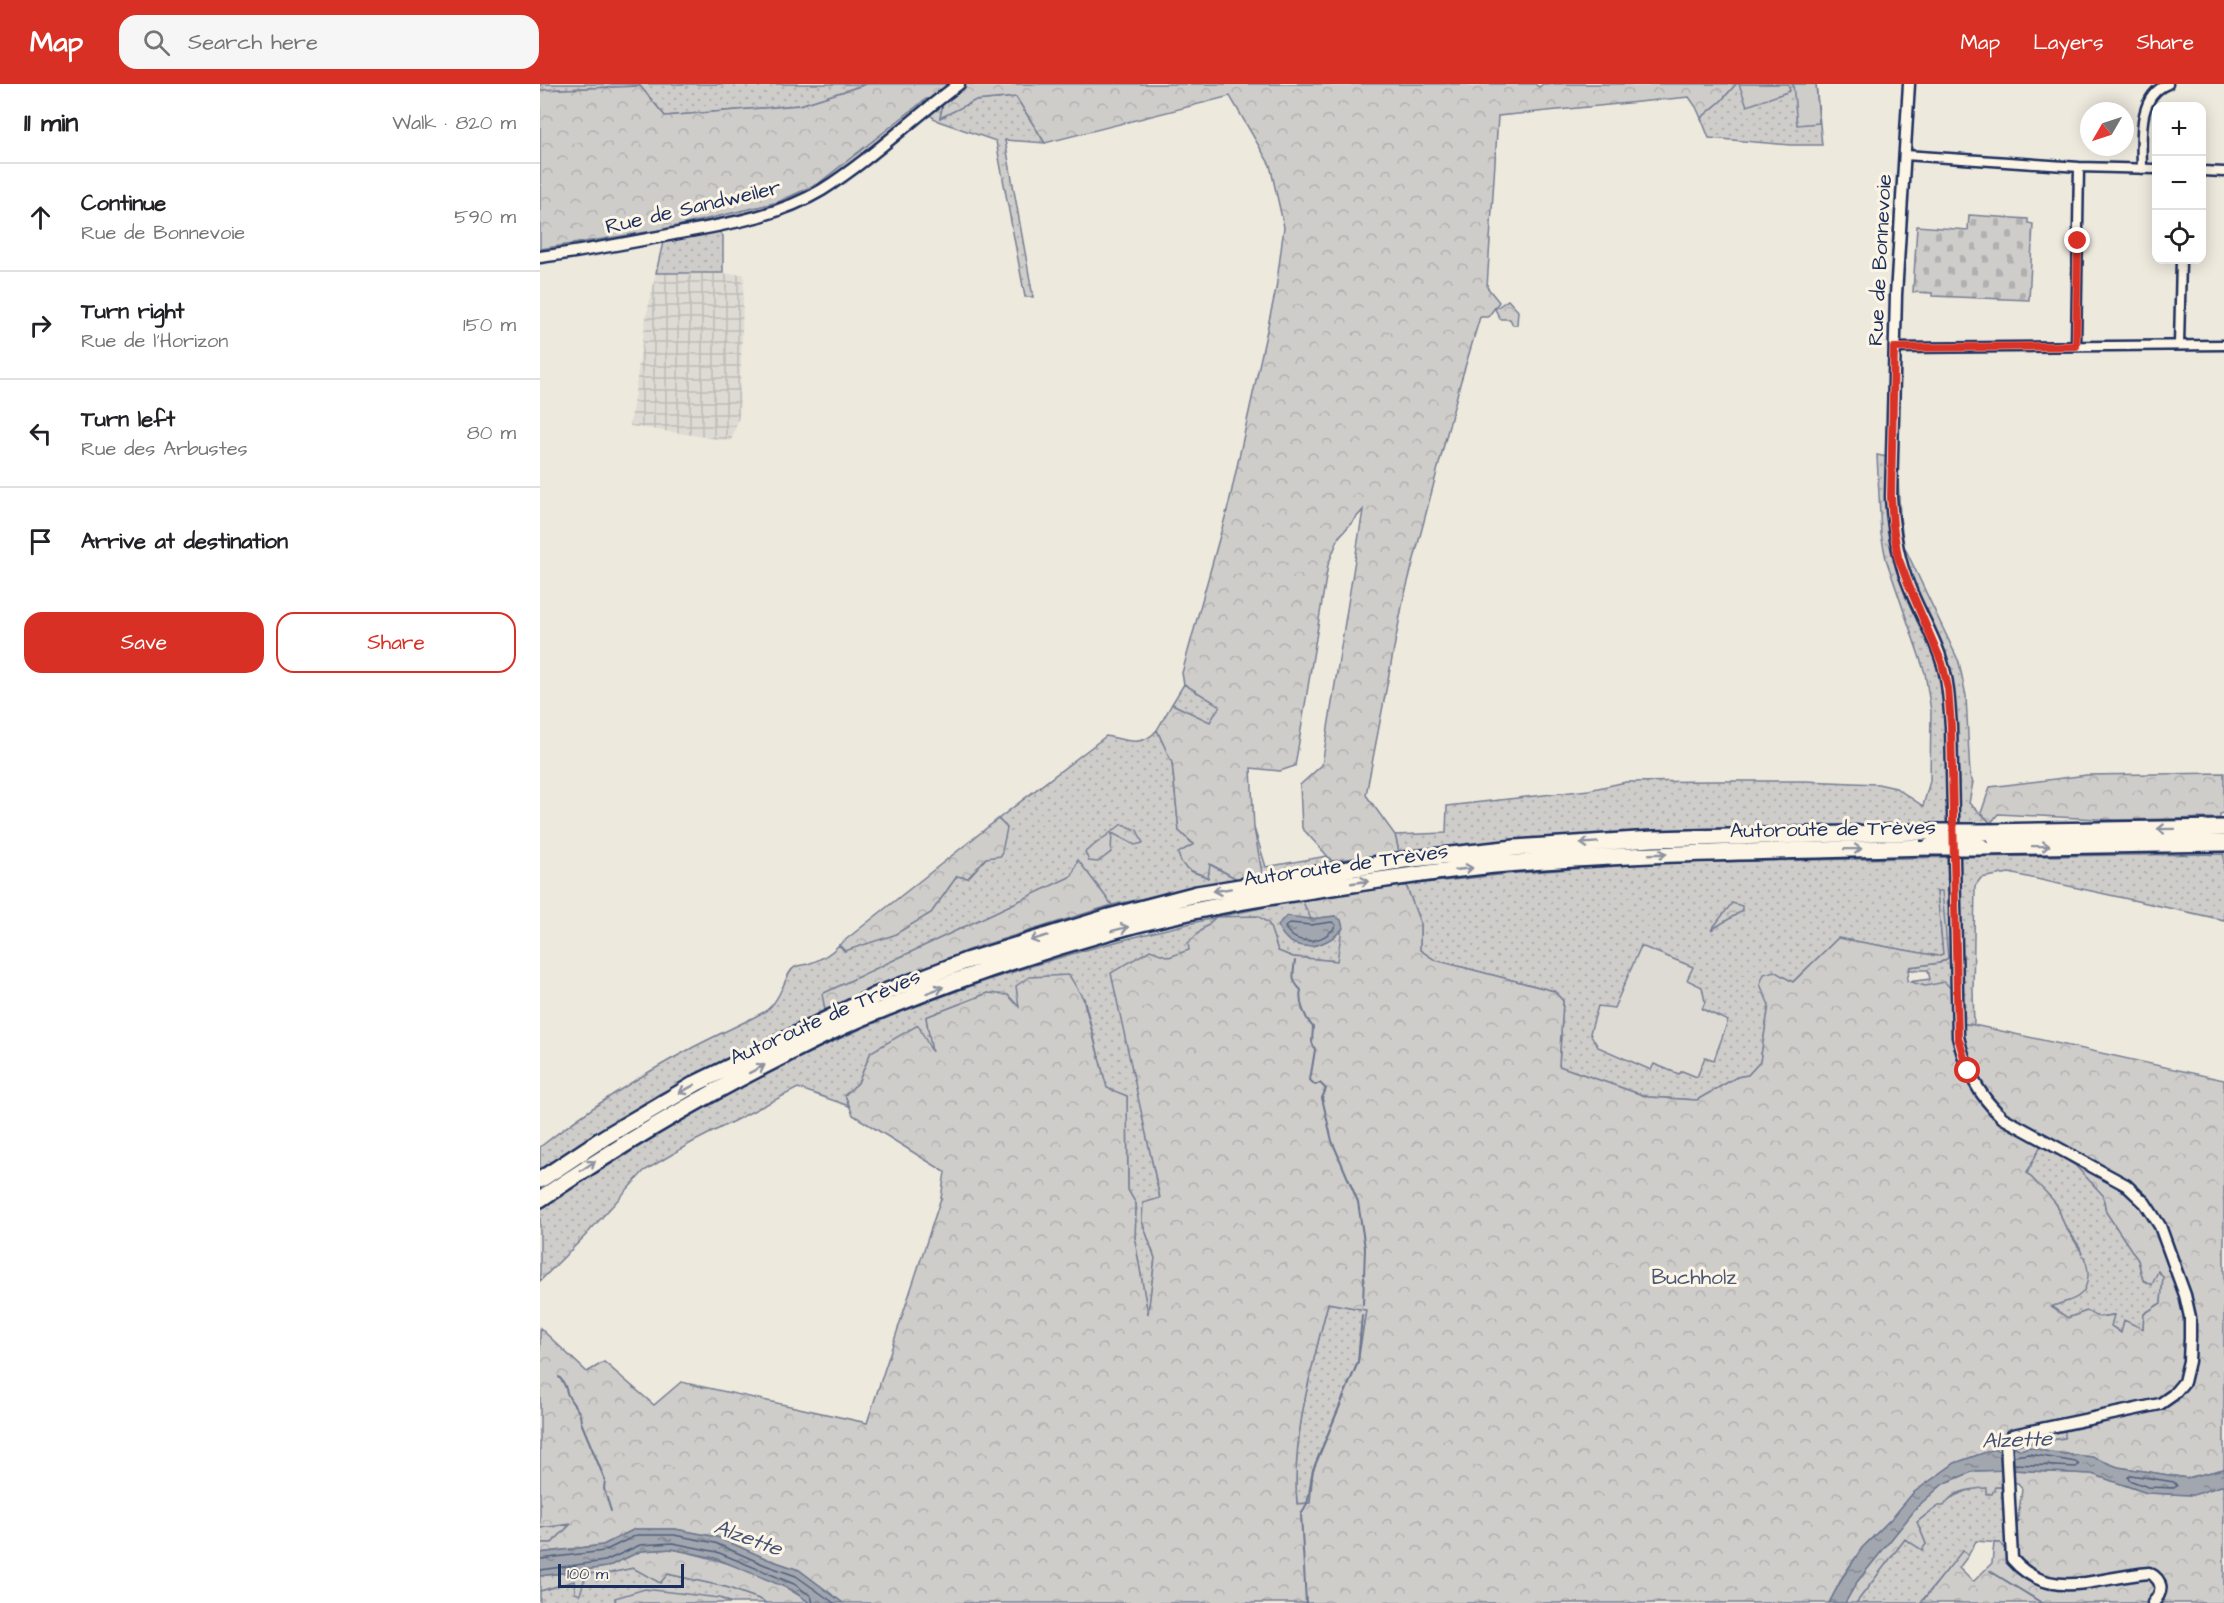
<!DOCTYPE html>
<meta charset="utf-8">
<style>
:root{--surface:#fff;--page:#f6f6f6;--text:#202124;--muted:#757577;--line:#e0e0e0;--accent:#d93025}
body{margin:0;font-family:"Architects Daughter",sans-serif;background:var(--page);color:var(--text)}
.controls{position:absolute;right:18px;top:18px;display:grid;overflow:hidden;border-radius:12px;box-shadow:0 3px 15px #0003}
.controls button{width:54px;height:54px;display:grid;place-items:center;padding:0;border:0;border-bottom:2px solid var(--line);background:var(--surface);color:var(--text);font:30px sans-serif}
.compass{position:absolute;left:1540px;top:18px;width:54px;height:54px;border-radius:50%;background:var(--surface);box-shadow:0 3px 15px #0003;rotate:231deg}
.scale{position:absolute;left:18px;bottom:15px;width:126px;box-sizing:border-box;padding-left:6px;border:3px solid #1b2f5e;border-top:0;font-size:16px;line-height:21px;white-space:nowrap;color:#1b2f5e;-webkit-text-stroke:4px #fcf5e5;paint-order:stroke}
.stop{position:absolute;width:18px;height:18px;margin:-14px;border:4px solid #d93025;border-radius:50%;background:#fff}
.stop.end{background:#d93025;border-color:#fff;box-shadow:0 2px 6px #0008}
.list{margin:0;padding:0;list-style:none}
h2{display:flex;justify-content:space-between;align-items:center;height:78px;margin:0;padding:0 24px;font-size:26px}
h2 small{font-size:20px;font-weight:400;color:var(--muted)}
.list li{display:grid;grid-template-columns:39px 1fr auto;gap:18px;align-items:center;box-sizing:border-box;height:108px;padding:0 24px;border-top:2px solid var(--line)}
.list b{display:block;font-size:22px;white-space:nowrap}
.list p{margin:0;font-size:20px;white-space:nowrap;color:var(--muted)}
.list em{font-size:20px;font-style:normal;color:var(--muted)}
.actions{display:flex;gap:12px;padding:18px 24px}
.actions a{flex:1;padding:14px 0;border:2px solid var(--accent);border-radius:18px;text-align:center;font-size:21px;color:var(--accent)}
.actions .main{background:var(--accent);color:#fff}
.icon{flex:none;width:33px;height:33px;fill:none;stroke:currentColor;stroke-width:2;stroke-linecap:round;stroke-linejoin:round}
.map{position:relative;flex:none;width:1684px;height:1519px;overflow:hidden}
header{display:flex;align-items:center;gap:36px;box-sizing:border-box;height:84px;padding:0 30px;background:var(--accent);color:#fff}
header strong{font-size:28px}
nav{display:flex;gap:33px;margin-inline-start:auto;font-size:21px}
.search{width:420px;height:54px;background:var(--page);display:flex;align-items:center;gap:15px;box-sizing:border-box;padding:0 21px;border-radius:18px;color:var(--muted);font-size:22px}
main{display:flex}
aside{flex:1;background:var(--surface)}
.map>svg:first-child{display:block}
.built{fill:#dedbd4}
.industrial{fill:url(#industrial-grid)}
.grass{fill:url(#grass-dots);stroke:#757e94;stroke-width:1.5;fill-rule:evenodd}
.forest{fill:url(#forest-crowns);stroke:#757e94;stroke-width:1.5;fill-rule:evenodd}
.cemetery{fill:url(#cemetery-stones);stroke:#757e94;stroke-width:1.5}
.pitch{fill:#cfcdca;stroke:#757e94;stroke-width:1.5}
.water{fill:url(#water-ripples);stroke:#6c778f;stroke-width:1.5}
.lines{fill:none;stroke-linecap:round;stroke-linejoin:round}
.shore{stroke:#515f7e;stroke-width:1.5}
.stream{stroke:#6c778f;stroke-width:2}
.street-casing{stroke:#1b2f5e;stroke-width:13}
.secondary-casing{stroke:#1b2f5e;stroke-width:15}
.highway-casing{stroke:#1b2f5e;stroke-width:20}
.street{stroke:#fcf5e5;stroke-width:8}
.secondary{stroke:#fcf5e5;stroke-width:10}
.highway{stroke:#fcf5e5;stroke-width:15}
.highway-bridge-casing{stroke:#1b2f5e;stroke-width:20;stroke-linecap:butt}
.highway-bridge{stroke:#fcf5e5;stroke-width:15}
.oneway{stroke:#8c92a2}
.route{stroke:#d93025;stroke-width:8}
.labels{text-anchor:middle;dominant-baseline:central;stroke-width:6;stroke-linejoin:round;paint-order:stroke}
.street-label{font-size:21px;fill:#1b2f5e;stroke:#fcf5e5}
.park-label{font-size:21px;fill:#485679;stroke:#fcf5e5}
.water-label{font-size:22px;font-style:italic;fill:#445376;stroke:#fcf5e5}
</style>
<header>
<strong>Map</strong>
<div class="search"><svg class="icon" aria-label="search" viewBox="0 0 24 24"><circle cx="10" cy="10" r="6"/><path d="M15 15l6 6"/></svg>Search here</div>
<nav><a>Map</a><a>Layers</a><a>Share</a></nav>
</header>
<main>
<aside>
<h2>11 min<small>Walk · 820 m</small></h2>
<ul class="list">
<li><svg class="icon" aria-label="ahead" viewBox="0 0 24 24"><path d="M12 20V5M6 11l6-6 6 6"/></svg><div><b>Continue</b><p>Rue de Bonnevoie</p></div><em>590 m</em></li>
<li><svg class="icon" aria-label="right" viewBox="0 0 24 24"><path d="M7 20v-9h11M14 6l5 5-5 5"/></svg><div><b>Turn right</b><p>Rue de l'Horizon</p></div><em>150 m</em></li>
<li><svg class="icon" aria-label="left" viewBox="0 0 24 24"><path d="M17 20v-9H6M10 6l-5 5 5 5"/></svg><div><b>Turn left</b><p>Rue des Arbustes</p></div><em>80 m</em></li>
<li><svg class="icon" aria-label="arrive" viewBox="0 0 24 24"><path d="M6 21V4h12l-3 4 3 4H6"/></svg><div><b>Arrive at destination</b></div></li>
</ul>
<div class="actions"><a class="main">Save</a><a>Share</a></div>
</aside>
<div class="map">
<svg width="1684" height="1519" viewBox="0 0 1684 1519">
<defs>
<pattern id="industrial-grid" width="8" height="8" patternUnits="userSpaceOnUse" patternTransform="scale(1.5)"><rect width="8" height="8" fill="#dedbd4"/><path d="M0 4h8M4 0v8" fill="none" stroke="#bebcb8"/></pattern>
<pattern id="grass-dots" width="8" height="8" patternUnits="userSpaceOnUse" patternTransform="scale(1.5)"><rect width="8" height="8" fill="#cfcdca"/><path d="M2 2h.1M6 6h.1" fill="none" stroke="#b1b0b0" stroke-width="1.8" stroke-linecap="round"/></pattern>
<pattern id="forest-crowns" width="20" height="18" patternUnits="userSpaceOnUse" patternTransform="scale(1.5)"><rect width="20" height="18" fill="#cfcdca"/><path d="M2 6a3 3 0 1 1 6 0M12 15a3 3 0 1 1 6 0" fill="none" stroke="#b1b0b0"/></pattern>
<pattern id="cemetery-stones" width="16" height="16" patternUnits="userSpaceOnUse" patternTransform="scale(1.5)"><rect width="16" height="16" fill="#cfcdca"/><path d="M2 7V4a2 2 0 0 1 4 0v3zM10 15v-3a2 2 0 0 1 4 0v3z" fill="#b1b0b0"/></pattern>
<pattern id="water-ripples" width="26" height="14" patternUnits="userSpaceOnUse" patternTransform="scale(1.5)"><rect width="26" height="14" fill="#a2a7af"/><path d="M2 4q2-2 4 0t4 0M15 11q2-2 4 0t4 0" fill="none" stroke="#838892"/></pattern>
</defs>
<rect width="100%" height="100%" fill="#eee9dd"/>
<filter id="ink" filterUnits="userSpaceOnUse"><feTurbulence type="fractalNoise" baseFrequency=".0167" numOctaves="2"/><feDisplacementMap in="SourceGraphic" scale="12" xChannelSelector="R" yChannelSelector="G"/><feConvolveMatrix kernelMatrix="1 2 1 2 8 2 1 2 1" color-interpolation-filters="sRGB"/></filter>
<g filter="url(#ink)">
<path class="built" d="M1101,862L1153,883L1148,896L1162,903L1165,918L1162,925L1189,936L1174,976L1158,993L1142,987L1139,990L1114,980L1112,986L1058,963L1050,949L1058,921L1074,924Z"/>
<path class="industrial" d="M116,189L204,190L199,333L191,357L90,342L105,238Z"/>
<path class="grass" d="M0,0H327L260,21L125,32L100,2L0,6Z
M1196,0H1276L1282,61H1250L1169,54L1161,34L1181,17Z
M476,13L505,59L465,56L493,213H485L456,57L398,37L388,30L404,14L400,34L434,17Z
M386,15H395L305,86L273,108L250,118L201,132L121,149L0,169V165L120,146L238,118Z
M178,146L183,152V189H116L123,158L126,156Z
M1337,371L1357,375L1360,433L1364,462L1419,578L1426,612L1430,692L1433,698L1429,719L1451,739L1113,746L973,756L859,768L855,751L906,749L907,722L1049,706L1086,698L1174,697H1264L1338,700L1356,704L1383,722L1390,697L1391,627L1385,589L1346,475L1341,450Z
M644,600L681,621L670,639L632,620Z
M617,646L632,678L639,747L654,761L650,787L667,793L669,780L697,795L572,821L538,777L532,792L283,910L285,926L119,1010L0,1085V1063C47,1026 97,993 150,965C174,952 200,941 224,928C242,917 245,888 255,883C259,881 264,881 268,880C280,876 291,870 299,861L305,867L391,829L417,792L428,794L446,774L467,744L458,735L566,652C587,656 602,664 617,646Z
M714,744L726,783L787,772L792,777L762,816L803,844L798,877L753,873L738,867L729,841L630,873L572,889L620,1114L603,1120L602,1137L615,1174L608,1233L595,1157L596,1120L588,1106L587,1012L567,1005L544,914L479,924L448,909L386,933L393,971L331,968L318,999L305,1011L309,1022L258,1004L151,1059L104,1087L45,1152L0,1197V1126C114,1050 233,980 361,928C479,881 602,848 726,823Z
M1684,770V836L1469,789L1441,794L1435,802L1433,907L1434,941L1415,939L1385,902L1367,898L1390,895L1388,886H1370V883L1400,879L1408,874L1397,807L1403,870L1398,872L1298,854L1229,921L1220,978L1208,991L1197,993L1157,1016L1108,1013L1019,982L1023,917L1014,907L895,876L880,866V839L866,801L978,789L1115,779L1423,773ZM1101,862L1153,883L1147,896L1162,903L1165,918L1162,925L1188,937L1174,976L1165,973L1157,993L1142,987L1139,990L1114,980L1111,986L1058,963L1050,949L1058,922L1074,924Z
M1501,1060L1535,1081L1563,1111L1566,1128L1598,1176L1603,1196L1618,1186L1623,1193L1621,1219L1604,1230L1603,1245L1582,1249L1571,1242L1573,1231L1559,1233L1547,1227L1527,1234L1511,1222L1538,1212L1544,1206L1546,1198L1540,1163L1524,1140L1517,1121L1487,1089Z
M788,1219L826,1226L818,1278L773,1386L770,1419L757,1420C751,1353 772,1283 788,1219Z
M1525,1340L1526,1354L1476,1361L1471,1367H1457L1453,1359L1473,1351Z
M1461,1386H1472L1470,1437L1479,1435L1472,1475L1460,1459L1436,1457L1428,1472L1423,1467L1380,1519H1316L1365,1455L1382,1465L1386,1460L1377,1438C1404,1417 1425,1400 1461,1403Z
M32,1439L12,1459H0V1444Z
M93,1484L120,1498L127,1490L186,1503L222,1516L226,1519H192L179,1514L75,1515L76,1519H0V1507L34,1497L46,1489L65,1490Z"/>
<path class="forest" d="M327,0H995L999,3L1003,0H1196L1181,17L1161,34L1156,23L1149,13L958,32L947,203L959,218L948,233H940L920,300L863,517L826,711L855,751L859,768L792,777L762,744L760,701L782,681L823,426L799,453L788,481L755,682L740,687L711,684L714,744L722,789L697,795L670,780L668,794C652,785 643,789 638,769L654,760L639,747L632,679L617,646L632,620L670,638L680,622L644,600L642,589L689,419L736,205L744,143L730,81L690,12L505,59L476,13L434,17L400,34L404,15H386L279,99L238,118L120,146L0,165V6L100,2L125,32L260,21Z
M968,216L978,227L977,241H973L970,235H960L955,225Z
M1684,689V729L1680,730V734L1577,736L1458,730L1451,739L1441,729L1450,703L1547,691Z
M458,735L467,744L461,772L446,774L428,794L417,792L391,829L354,851L305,867L299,861Z
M582,740L597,746L603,759L595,761L572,749L571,768L558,778L549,777L545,768Z
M538,776L572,821L428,866L285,926L282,910L532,792Z
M866,801L880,839V866L895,876L1014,907L1023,917L1019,982L1108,1013L1157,1016L1197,993L1208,991L1220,978L1229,921L1220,900L1224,890L1234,887L1253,898L1298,854L1398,872L1403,870L1397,807H1402L1408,874L1399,879L1370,883L1367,897L1385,902L1405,898L1412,906L1415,939L1434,941L1684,996V1385L1647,1394L1578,1383L1552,1373L1509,1368L1489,1363L1481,1366L1475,1363L1476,1361L1525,1354V1340L1462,1354L1453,1359L1455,1365L1415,1379L1373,1409L1354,1432L1322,1464L1303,1492L1289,1519H303L259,1486L227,1475L177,1453L135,1445H95L63,1461L0,1469V1459H12L31,1440L0,1444V1244L47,1288L64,1278L114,1321L141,1298L327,1339L401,1114L405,1088L313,1031L305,1011L318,999L331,968L378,941L392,968L386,933L448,909L468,911L479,923L476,902L489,893L529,891L543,914L567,1004L587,1012L588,1106L596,1120L595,1157L608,1230L615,1174L602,1137L603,1119L620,1114L571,889L610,866L629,873L649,866L648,859L676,833L718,832L729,840L738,867L753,873L797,877L802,844L801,837L795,832L771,835L762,816ZM1501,1061L1535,1081L1563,1111L1566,1128L1598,1176L1603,1196L1612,1201L1618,1187L1623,1193L1621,1219L1604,1230L1603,1245L1584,1236L1581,1249L1571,1242L1574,1231L1559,1233L1547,1227L1528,1234L1511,1223C1521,1218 1538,1217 1544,1206C1557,1182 1536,1161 1525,1142C1521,1135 1520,1126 1516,1120C1508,1109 1496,1099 1487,1089ZM788,1219L826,1226L818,1278L773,1386L770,1419L757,1420C751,1354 772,1283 788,1219Z
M1192,819L1202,822V827L1171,846Z
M1461,1386L1462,1403H1455L1452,1410H1446V1404C1430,1405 1412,1407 1404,1422H1397L1377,1438L1386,1460L1382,1466L1365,1455L1316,1519H1305L1317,1498L1378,1422L1403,1400L1434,1387Z
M1472,1386L1552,1390L1607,1409L1653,1411L1684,1401V1519H1381L1423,1466L1428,1472L1419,1484L1433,1498L1452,1479L1454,1459H1460L1472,1475L1482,1405L1478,1399H1472Z
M132,1465C180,1475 231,1490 270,1519H226L222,1516L186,1503L128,1490L120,1499L93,1484L65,1490L46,1489L40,1511L35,1509L34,1497L0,1507V1492L67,1483L101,1467Z
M105,1505L179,1514L192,1519H76L75,1514Z"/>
<path class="cemetery" d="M1429,131L1488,135V139L1493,140L1489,216L1392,212V209L1373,208L1377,142L1428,146Z"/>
<path class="pitch" d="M1199,0H1248L1250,7L1207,22Z
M1253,0H1276L1279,39L1257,41Z"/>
<path class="water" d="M748,832L771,835L795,832L801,836L803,844C786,865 750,872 738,842L742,836Z
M1475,1363L1481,1366L1489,1363L1509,1368L1552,1373L1578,1383L1647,1394L1684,1385V1401L1653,1411L1607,1409L1552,1390L1472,1386L1434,1387L1403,1400L1378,1422L1317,1498L1305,1519H1289L1303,1493L1322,1464L1354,1432L1373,1409L1415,1379L1455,1365C1460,1369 1471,1368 1475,1363Z
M95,1445H135L177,1453L227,1475L259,1486L303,1519H270L252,1506L175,1474L132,1465L101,1467L67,1483L0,1492V1469L63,1461Z"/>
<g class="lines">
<path class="shore" d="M792,838L796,841C786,859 755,864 745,843L750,839L771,841Z
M1473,1372L1490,1370L1536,1378L1539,1381L1536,1383L1474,1380
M1591,1391L1634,1398L1637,1402L1634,1404L1608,1403L1589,1396L1588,1393Z
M0,1475L64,1467L97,1451H134L175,1459L225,1481L256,1492L294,1519
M0,1486L65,1477L100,1461L133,1459L177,1468L254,1500L271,1512L273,1519"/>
<path class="stream" d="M755,877C753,890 751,897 761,906C758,918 765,934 773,943L772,958L775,966L770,996L775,1001L780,999L786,1005L782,1014L792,1057L818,1118L825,1164L823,1220
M19,1293C29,1304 24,1306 30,1315C36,1325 40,1325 41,1338L65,1396L64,1405L71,1427
M1450,1487L1502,1519
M766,1519L761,1430C771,1419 769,1400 773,1386L818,1278L822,1231"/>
<g class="street-casing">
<path id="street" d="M1365,71L1539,83L1616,85
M1602,85C1602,57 1596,12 1628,0
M1662,87L1684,88
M1639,261L1641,176
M1536,262L1539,83
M1354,264L1684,261"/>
</g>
<g class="secondary-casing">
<path id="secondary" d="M1369,0L1356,211L1351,413C1353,444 1357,473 1369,502C1379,528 1394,552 1402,578C1409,599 1409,621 1411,642L1418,953C1426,986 1438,1011 1463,1034L1586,1101L1605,1119L1620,1142L1645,1211L1650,1233V1253L1649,1277L1644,1298L1633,1311L1620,1320L1473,1351L1466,1358L1472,1475C1510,1519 1557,1493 1609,1489C1623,1496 1624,1507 1613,1519
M0,173C47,167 93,158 139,149C188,140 239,132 282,106C331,75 373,34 419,0"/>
</g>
<g class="highway-casing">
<path id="highway" d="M1448,748L1684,744
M1442,763L1684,759
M0,1096L65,1053L157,999L337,911L426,877L569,833L657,810L864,776L975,764L1113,755L1380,748
M0,1115C77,1063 150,1019 233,977C270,958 307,939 346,924C418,895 493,869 568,848C648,825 730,812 812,800C867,792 923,783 979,779C1116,768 1252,767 1389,763"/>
</g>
<use href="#street" class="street"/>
<use href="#secondary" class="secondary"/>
<use href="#highway" class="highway"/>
<g class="highway-bridge-casing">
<path id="highway-bridge" d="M1380,748H1448
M1389,763H1442"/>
</g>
<use href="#highway-bridge" class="highway-bridge"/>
</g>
<defs><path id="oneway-shaft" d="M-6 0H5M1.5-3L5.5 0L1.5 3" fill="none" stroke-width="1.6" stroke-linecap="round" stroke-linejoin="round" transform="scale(1.5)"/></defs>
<g class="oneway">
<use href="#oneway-shaft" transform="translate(1626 745) rotate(179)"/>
<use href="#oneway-shaft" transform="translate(1049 759) rotate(176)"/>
<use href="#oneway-shaft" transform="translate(1501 762) rotate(-1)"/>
<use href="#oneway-shaft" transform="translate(1313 765) rotate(-1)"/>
<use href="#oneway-shaft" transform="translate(1118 770) rotate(-2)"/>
<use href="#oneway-shaft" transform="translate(924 785) rotate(-6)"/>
<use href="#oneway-shaft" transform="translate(820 798) rotate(-8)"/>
<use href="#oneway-shaft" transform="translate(682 806) rotate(170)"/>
<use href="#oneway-shaft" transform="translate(580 845) rotate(-14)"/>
<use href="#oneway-shaft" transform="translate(499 854) rotate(163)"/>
<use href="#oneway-shaft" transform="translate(395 906) rotate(-20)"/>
<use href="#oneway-shaft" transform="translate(217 985) rotate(-27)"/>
<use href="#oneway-shaft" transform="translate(147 1005) rotate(151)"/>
<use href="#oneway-shaft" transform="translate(48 1082) rotate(-34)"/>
</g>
</g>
<g class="lines" filter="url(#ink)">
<path class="route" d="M1428,987L1418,953L1411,642L1408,604L1402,579L1369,502L1358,473L1353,442L1351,413L1354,264L1536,262L1538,157"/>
</g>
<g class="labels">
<g class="street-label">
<text transform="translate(153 123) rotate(-13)">Rue de Sandweiler</text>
<text transform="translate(1340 176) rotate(-87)">Rue de Bonnevoie</text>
<text transform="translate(1293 745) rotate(-1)">Autoroute de Trèves</text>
<text transform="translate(806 781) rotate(-8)">Autoroute de Trèves</text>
<text transform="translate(285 933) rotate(-24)">Autoroute de Trèves</text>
</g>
<g class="park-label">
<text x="1154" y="1193">Buchholz</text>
</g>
<g class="water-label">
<text transform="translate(1477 1356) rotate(-2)">Alzette</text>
<text transform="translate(208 1454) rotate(20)">Alzette</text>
</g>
</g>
</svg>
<div class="controls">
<button>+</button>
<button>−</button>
<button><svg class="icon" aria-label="locate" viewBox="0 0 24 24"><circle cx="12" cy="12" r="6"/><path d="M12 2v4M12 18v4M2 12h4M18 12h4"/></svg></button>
</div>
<svg class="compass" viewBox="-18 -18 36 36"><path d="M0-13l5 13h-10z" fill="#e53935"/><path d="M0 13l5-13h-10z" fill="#757577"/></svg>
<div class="scale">100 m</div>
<div class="stop" style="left:1428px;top:987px"></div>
<div class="stop end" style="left:1538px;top:157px"></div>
</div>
</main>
